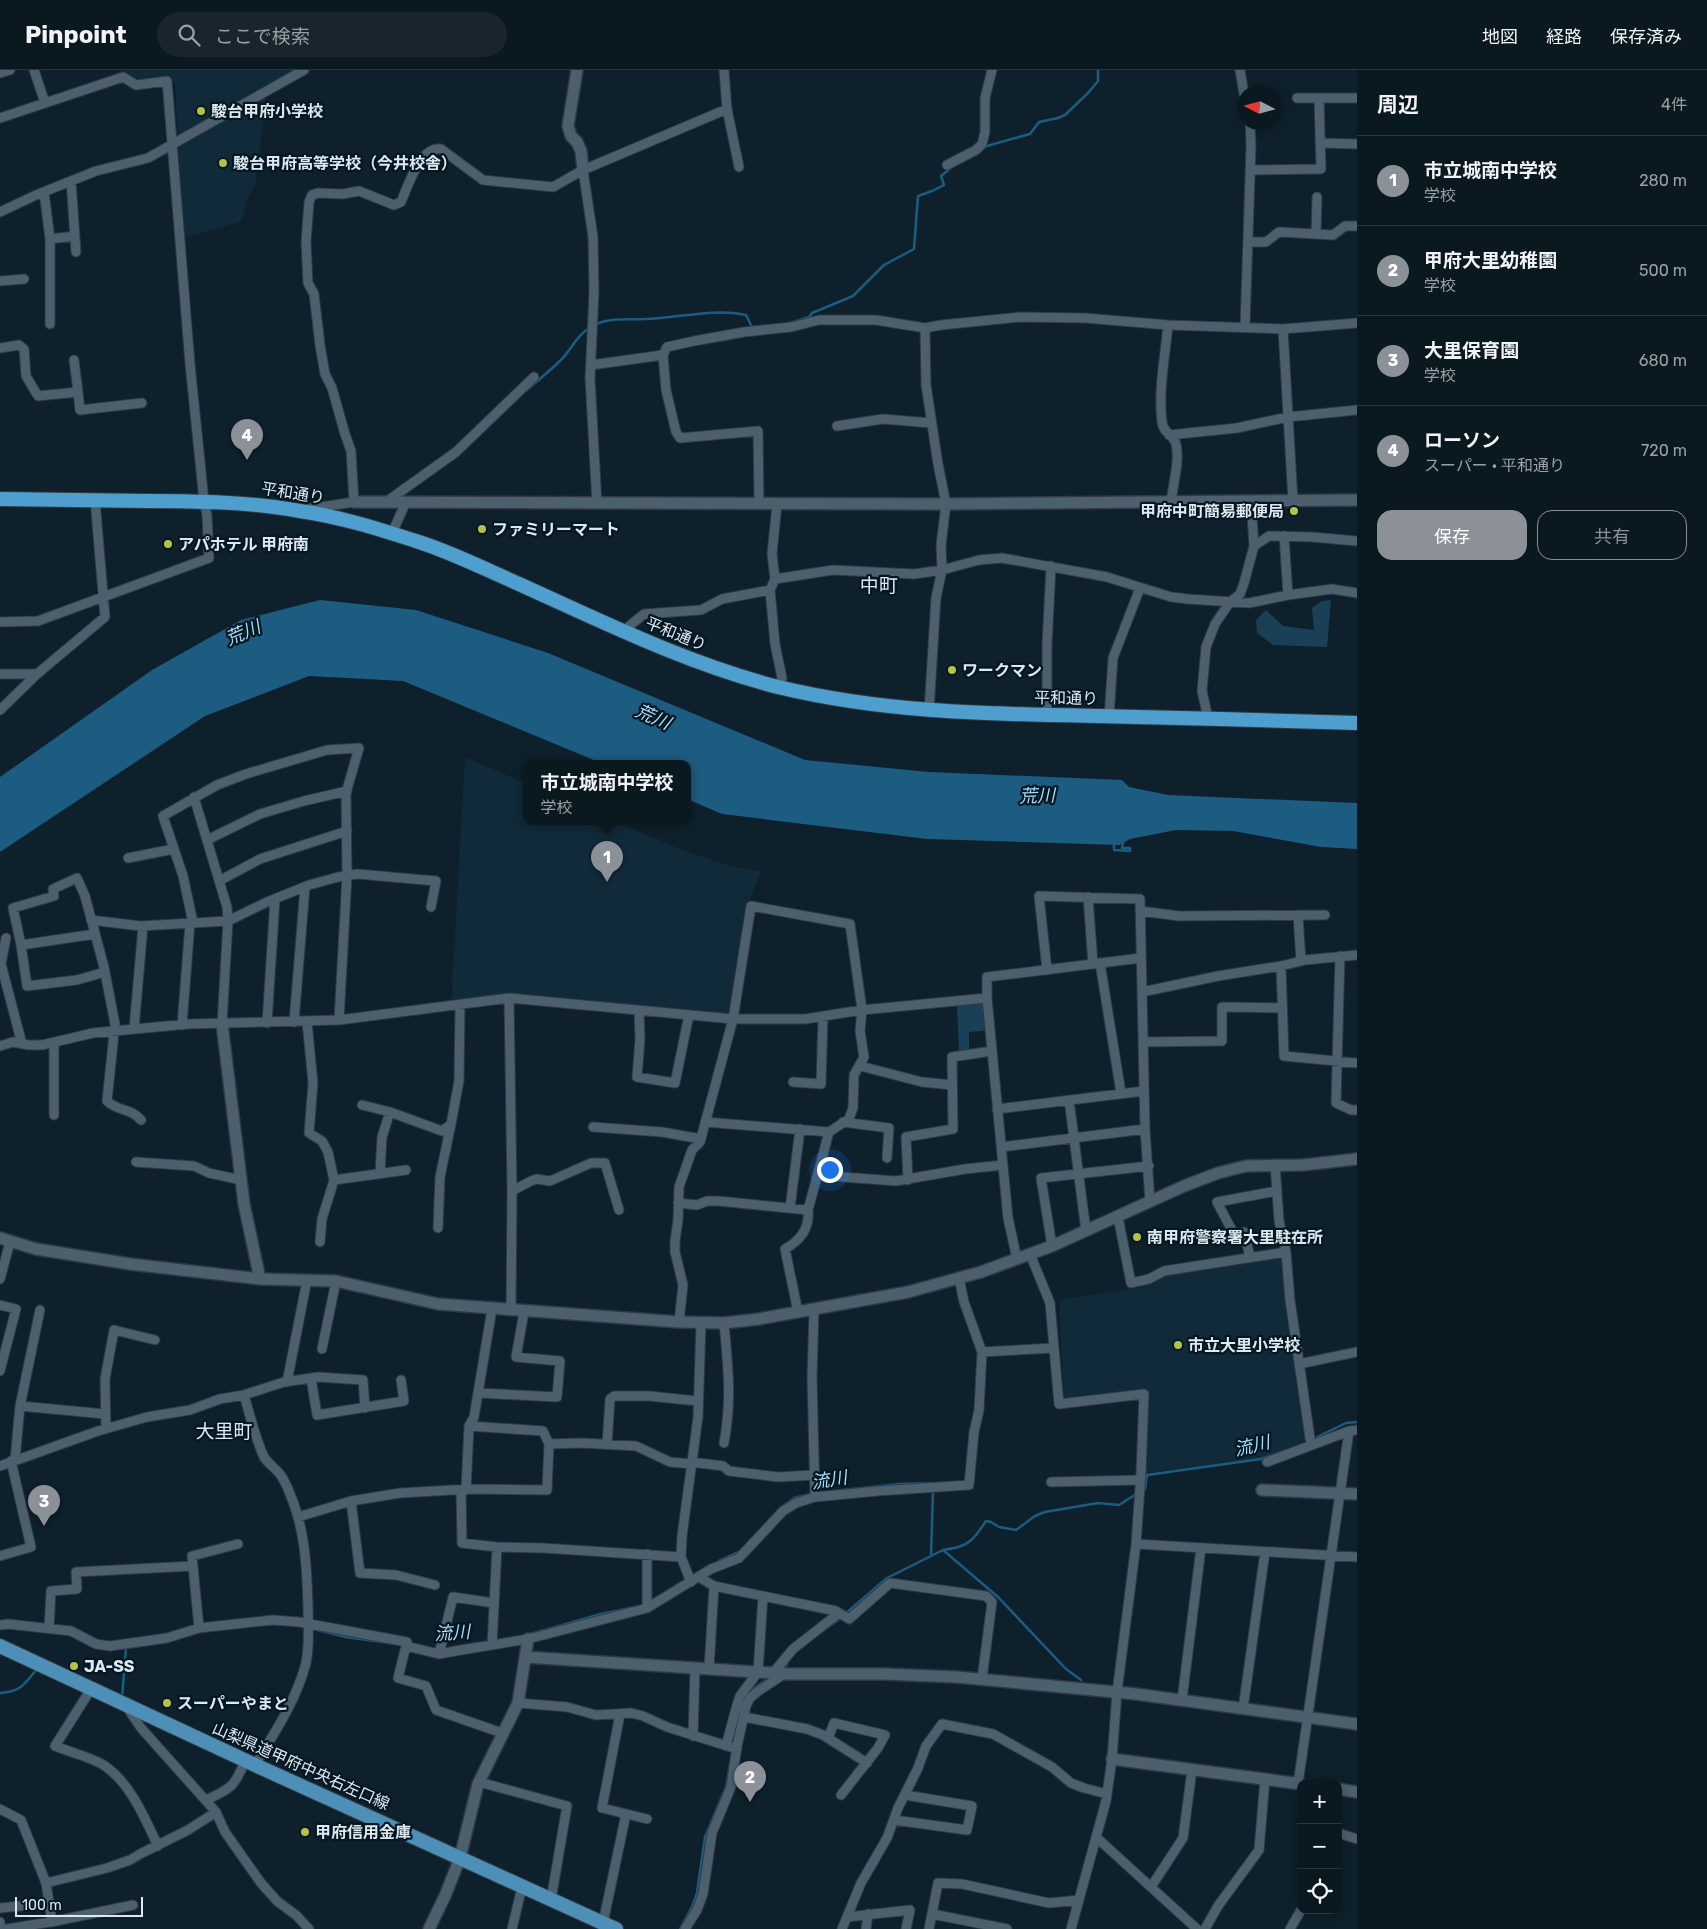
<!DOCTYPE html>
<html lang="ja">
<meta charset="utf-8">
<style>
:root{--surface:#0a1820;--page:#18252d;--text:#f1f3f6;--muted:#99a0a5;--line:#2a373e;--accent:#8c9099}
body{margin:0;font-family:Rubik,"Noto Sans JP",sans-serif;background:var(--page);color:var(--text)}
.controls{position:absolute;right:15px;bottom:15px;display:grid;overflow:hidden;border-radius:10px;box-shadow:0 2px 12px #0003}
.controls button{width:45px;height:45px;display:grid;place-items:center;padding:0;border:0;border-bottom:1px solid var(--line);background:var(--surface);color:var(--text);font:25px sans-serif}
.compass{position:absolute;left:1237px;top:15px;width:45px;height:45px;border-radius:50%;background:var(--surface);box-shadow:0 2px 12px #0003;rotate:276deg}
.scale{position:absolute;left:15px;bottom:12px;width:128px;box-sizing:border-box;padding-left:5px;border:2px solid #dde8f0;border-top:0;font-size:14px;line-height:18px;white-space:nowrap;color:#dde8f0;-webkit-text-stroke:4px #051721;paint-order:stroke}
.you{position:absolute;left:829px;top:1099px;width:18px;height:18px;margin:-12px;border:4px solid #fff;border-radius:50%;background:#1a73e8;box-shadow:0 0 0 8px #1a73e833}
.badge{display:grid;place-items:center;width:32px;height:32px;border-radius:50%;background:var(--accent);color:#fff;font-size:16px;font-weight:700}
.pin{position:absolute;translate:-50% -41px;filter:drop-shadow(0 1px 2px #0008)}
.pin::after{content:'';position:absolute;top:26px;width:18px;height:15px;background:inherit;clip-path:polygon(0 0,100% 0,50% 100%)}
.popup{position:absolute;left:523px;top:690px;width:168px;height:65px;box-sizing:border-box;display:grid;place-content:center;border-radius:10px;background:var(--surface);filter:drop-shadow(0 1px 4px #0005);font-size:16px;white-space:nowrap;color:var(--muted)}
.popup b{font-size:19px;color:var(--text)}
.popup::after{content:'';position:absolute;left:50%;top:100%;margin-left:-10px;border:10px solid transparent;border-top-color:var(--surface)}
.list{margin:0;padding:0;list-style:none}
h2{display:flex;justify-content:space-between;align-items:center;height:65px;margin:0;padding:0 20px;font-size:21px}
h2 small{font-size:16px;font-weight:400;color:var(--muted)}
.list li{display:grid;grid-template-columns:32px 1fr auto;gap:15px;align-items:center;box-sizing:border-box;height:90px;padding:0 20px;border-top:1px solid var(--line)}
.list b{display:block;font-size:19px;white-space:nowrap}
.list p{margin:0;font-size:16px;white-space:nowrap;color:var(--muted)}
.list em{font-size:16px;font-style:normal;color:var(--muted)}
.actions{display:flex;gap:10px;padding:15px 20px}
.actions a{flex:1;padding:11px 0;border:1px solid var(--accent);border-radius:15px;text-align:center;font-size:18px;color:var(--accent)}
.actions .main{background:var(--accent);color:#fff}
.icon{flex:none;width:28px;height:28px;fill:none;stroke:currentColor;stroke-width:2;stroke-linecap:round;stroke-linejoin:round}
.map{position:relative;flex:none;width:1357px;height:1859px;overflow:hidden}
header{display:flex;align-items:center;gap:30px;box-sizing:border-box;height:70px;padding:0 25px;background:var(--surface);border-bottom:1px solid var(--line)}
header strong{font-size:24px}
nav{display:flex;gap:28px;margin-inline-start:auto;font-size:18px}
.search{width:350px;height:45px;background:var(--page);display:flex;align-items:center;gap:12px;box-sizing:border-box;padding:0 18px;border-radius:28px;color:var(--muted);font-size:19px}
main{display:flex}
aside{flex:1;background:var(--surface)}
.map>svg:first-child{display:block}
.built{fill:#102a39}
.green{fill:#1a4057}
.water{fill:#1c5c80}
.lines{fill:none;stroke-linecap:round;stroke-linejoin:round}
.stream{stroke:#1c5c80;stroke-width:2.5}
.minor-casing{stroke:#313a44;stroke-width:11}
.tertiary-casing{stroke:#313a44;stroke-width:14}
.primary-casing{stroke:#313a44;stroke-width:16}
.trunk-casing{stroke:#313a44;stroke-width:16}
.minor{stroke:#4b5f6c;stroke-width:9}
.tertiary{stroke:#4b5f6c;stroke-width:11}
.primary{stroke:#4d8fb6;stroke-width:14}
.trunk{stroke:#4e9fce;stroke-width:14}
.poi-dot{fill:#b4c24a;stroke:#051721;stroke-width:2}
.labels{text-anchor:middle;dominant-baseline:central;stroke-width:4.5;stroke-linejoin:round;paint-order:stroke}
.poi-label{font-size:16px;font-weight:bold;fill:#dde8f0;stroke:#051721;text-anchor:start}
.street-label{font-size:16px;fill:#dde8f0;stroke:#051721}
.water-label{font-size:18px;font-style:italic;fill:#a9dbfc;stroke:#051721}
.quarter-label{font-size:19px;fill:#dde8f0;stroke:#051721}
</style>
<header>
<strong>Pinpoint</strong>
<div class="search"><svg class="icon" aria-label="search" viewBox="0 0 24 24"><circle cx="10" cy="10" r="6"/><path d="M15 15l6 6"/></svg>ここで検索</div>
<nav><a>地図</a><a>経路</a><a>保存済み</a></nav>
</header>
<main>
<div class="map">
<svg width="1357" height="1859" viewBox="0 0 1357 1859">
<rect width="100%" height="100%" fill="#0e202b"/>
<path class="built" d="M126,0H295L178,69L175,13L167,6L133,9L126,4Z
M266,28L255,115L248,127L241,152L185,167L178,76Z
M465,687L527,714V751H614L683,780L730,796L761,801L749,831L733,949L509,928L451,936Z
M1282,1186L1310,1369L1261,1389L1145,1403L1147,1319L1067,1328L1064,1325L1059,1230L1143,1217L1160,1205Z"/>
<path class="green" d="M1331,530L1327,577L1273,575L1257,563L1256,550L1266,540L1283,556L1314,560L1312,538L1322,531Z
M988,932L990,960L969,962V980L959,981L957,936Z"/>
<path class="water" d="M320,530L416,540L548,583L805,690L929,702L1122,710L1129,717L1168,725L1357,733V779L1321,777L1233,761L1176,760L1130,769L1119,775L927,769L722,744L687,729V693H601L403,611L309,606L205,646L0,782V707L152,600L241,550Z"/>
<g class="lines">
<path class="stream" d="M983,77L1030,64L1039,52L1058,48L1065,45L1088,23L1098,11V0
M596,254C613,247 628,250 645,249C679,248 713,238 746,245L752,257H754
M787,254L809,247L812,243L853,226L884,195L914,179L918,126L932,121L944,115L941,106L952,97
M526,321C538,310 551,300 562,289C572,278 578,264 591,257
M1114,775V780L1130,781V778H1122L1123,772
M1313,1369L1346,1353L1357,1352
M833,1421L900,1414L933,1413V1415
M1143,1421L1145,1419L1147,1405L1261,1389L1287,1380
M778,1440L794,1428L811,1424
M943,1480C968,1477 973,1471 986,1451L991,1452L999,1457L1016,1460L1035,1446L1045,1442L1098,1433L1119,1435L1138,1423
M931,1486L933,1420
M719,1491L741,1481
M845,1544L887,1508L943,1480L998,1527L1066,1599L1081,1610
M313,1559L346,1567L396,1574
M821,1562L841,1548
M527,1565L601,1544L635,1537
M782,1599L786,1596L789,1590
M0,1623C21,1621 23,1616 36,1600L38,1601
M746,1626L754,1618L771,1607
M122,1628L126,1578L165,1572
M733,1674L736,1663
M680,1859L692,1837L697,1823L705,1767L726,1717L731,1690"/>
<g class="minor-casing">
<path id="minor" d="M34,0L45,33
M724,0L727,39L739,97
M1240,0L1244,24
M0,3L10,0
M1297,28H1357
M0,48L123,7
M1320,73L1357,74
M947,95L976,80L982,74L985,62V28L992,0
M583,100L593,167L594,222L590,308L597,434
M1250,100L1321,99L1319,28
M71,111L76,182
M44,122L50,169V254
M0,142L36,125L96,101L148,88L304,0
M1316,164L1317,127
M50,169L75,166
M1248,172H1266L1279,162L1333,165L1345,156H1357
M0,211L24,209
M1168,255C1165,287 1158,321 1162,352C1163,363 1173,364 1176,374C1180,391 1173,414 1171,432
M1245,257L1251,76L1250,52
M925,258L926,315L938,394L946,434L941,475L942,500L936,528L929,641
M1283,259L1293,431
M0,278L19,275L24,279L26,306L38,326L78,322L74,290
M663,285L666,320L676,362L680,368L758,361L759,434
M591,295L663,285L667,277L694,271L744,262L791,257L819,250H876L925,258L941,255L1020,247L1085,248L1168,255L1283,259L1357,253
M78,322L80,340L142,333
M837,356L883,349L931,353
M1169,365L1237,358L1288,347L1357,340
M386,432L456,382L534,307
M777,434L772,484L775,509L770,520L775,574L782,608L780,617
M308,439L354,432L351,381L345,364L332,318L325,304L320,275L314,224L308,213L306,172L309,132L312,125L318,123L343,124L359,121L394,135L401,132C408,116 420,76 441,79L483,110L553,117L583,100L727,39
M392,463L406,432
M1284,466L1288,525
M1254,476L1269,466L1312,467L1357,471
M775,509L833,500L914,504L942,500L979,490L1002,488L1107,507L1171,527L1188,529L1249,533L1288,525L1332,519L1357,523
M0,552L38,551L209,488L207,445L204,431L190,294L167,11L136,15L123,7
M623,561L644,544L701,540L722,529L770,520
M0,604H37
M0,640L37,604L105,547L95,430
M1047,645V575L1051,496
M1109,647L1113,588L1140,518
M1208,648L1202,621L1206,577L1215,554L1230,532L1240,524L1244,513L1254,476L1251,431
M194,727L227,837L228,851L222,954
M207,770L260,744L304,731L347,721
M174,779L183,806L193,853
M128,788L174,779L163,746L217,715L246,704L327,680L359,678L346,723L347,806L339,950
M219,811L260,789L347,761
M1088,827L1093,894
M1140,841L1179,846L1325,845
M1298,845L1301,891
M91,850L140,856L228,851L267,832L309,815L338,807L358,804L436,811L431,837
M95,864L21,875L27,916L77,910L105,902
M6,868L1,894L22,974
M21,875L13,838L54,826L53,819L77,808L85,826L104,897L115,954L107,1031C119,1042 131,1038 141,1050
M1340,886L1336,1033L1351,1040H1357
M1100,893L1121,1023
M1281,896L1284,986L1357,993
M1047,900L1039,826L1140,829L1145,1059L1150,1132
M1142,922L1218,906L1281,896L1305,890L1357,885
M509,928L512,1121L511,1241
M987,928V907L1141,888
M639,940L640,969L637,1007L675,1013L689,945
M294,952L305,817
M307,952L313,1013L309,1063L322,1071L328,1082L334,1110L322,1149L320,1172
M267,953L275,829
M182,955L190,853
M134,959L143,856
M1143,972L1222,971V937L1282,938
M0,976L13,972L29,975H42L93,963L188,954L339,950L509,928L733,949H805L862,940L987,928L1008,1148L1017,1189
M860,996L922,1012L952,1015
M793,1012L821,1014L823,946
M1069,1030L1086,1161
M362,1035L390,1042L442,1061L451,1054L459,1011L460,935
M997,1039L1144,1021
M54,1045V972
M843,1052L889,1058L887,1088
M593,1057L662,1062L701,1069
M1001,1077L1145,1059
M136,1092L194,1096L209,1103L241,1110
M1275,1094L1279,1151L1286,1182L1290,1230L1311,1375
M818,1102L843,1107L896,1111L965,1099L1003,1095
M380,1104L382,1067L390,1042
M334,1110L406,1100
M908,1110L906,1067L953,1059L952,987L992,981
M512,1121L531,1111L537,1109L550,1111L591,1093H605L619,1140
M678,1133L697,1135L707,1131H718L808,1140
M790,1138L800,1059
M1118,1147L1131,1213L1149,1209L1164,1201L1286,1182
M438,1158L440,1107L451,1054
M1052,1176L1041,1108L1149,1096
M1030,1184L1050,1233L1059,1334L1144,1324L1141,1403L1136,1474L1117,1622L1112,1689L1106,1731L1071,1859
M1250,1187L1244,1162L1235,1166L1217,1132L1277,1121
M0,1209L10,1172
M0,1235L16,1239L0,1301
M814,1240L812,1308L815,1427
M798,1242L785,1179C801,1170 810,1158 808,1140L829,1062
M679,1252L683,1215L675,1182V1171L678,1150L679,1117L692,1080L700,1072L733,949L751,836L850,854L862,940L860,961L864,987L854,1005L853,1038L849,1049L829,1062L705,1052
M724,1253C728,1296 732,1330 724,1373
M322,1279L336,1211
M982,1282L1054,1278
M1299,1294L1357,1282
M311,1308L317,1345L404,1331L401,1310
M287,1312L307,1210
M478,1323L557,1327L560,1291L516,1287L524,1242
M244,1325C250,1345 255,1368 264,1387C269,1395 277,1399 282,1407C285,1412 288,1418 290,1424C305,1459 307,1498 308,1536C308,1555 310,1574 306,1593C296,1631 275,1662 255,1695
M20,1336L105,1344
M106,1359L105,1309L114,1260L155,1270
M549,1374L582,1373L636,1376L670,1392L691,1394
M607,1374L610,1329L614,1326H649L698,1331
M15,1390L20,1336L40,1240
M691,1392L723,1396L729,1401L778,1407L814,1405
M1267,1392L1349,1361L1357,1360
M0,1396L98,1361L147,1347L190,1340L220,1329L244,1325L284,1312L318,1307L363,1310L365,1338
M1051,1412L1140,1410
M466,1420L469,1356L474,1347L492,1239
M461,1421L462,1473L497,1477L543,1478L681,1487
M351,1431L360,1503L396,1505L435,1515
M298,1447L351,1431L400,1423L470,1419L547,1420L549,1374L543,1361L469,1356
M1136,1474L1357,1487
M647,1484V1538
M0,1486L31,1477L11,1391
M699,1507L714,1516L836,1541L849,1549L890,1513L986,1526L992,1532L982,1609
M691,1512L681,1487L682,1466L698,1347L701,1253
M0,1555L8,1554L71,1561L96,1574L110,1576L167,1568L199,1558L273,1550L299,1552L407,1572L398,1608L426,1616L436,1640L502,1663
M49,1558L51,1521L77,1519L76,1502L193,1496
M199,1558L192,1486L238,1474
M492,1575L497,1477
M406,1576L439,1584L461,1580L528,1569L647,1538L711,1499L739,1488L783,1441L796,1433L815,1427L878,1421L969,1415L974,1362L979,1340L982,1282L964,1232L959,1208
M439,1584L453,1527L494,1533
M709,1599L714,1516
M773,1603L793,1579L839,1543
M91,1619L55,1676C69,1682 94,1688 105,1696C131,1714 145,1749 158,1776
M1182,1630L1201,1478
M518,1633L567,1637L596,1645L631,1643L643,1646L667,1657L737,1679
M126,1636L141,1658L216,1742L225,1762L261,1813L277,1831L297,1846L309,1859
M1243,1639L1265,1482
M620,1644L602,1738L647,1749
M744,1647L807,1659L823,1665L867,1693
M693,1666L695,1598
M828,1668L834,1653L885,1665L878,1678L841,1725
M726,1676L737,1635L740,1626L758,1602L763,1526
M479,1712L567,1736L551,1830
M1298,1714L1349,1361
M206,1730C231,1719 235,1716 245,1691
M0,1739L21,1750L46,1813L52,1852
M894,1750L967,1760L972,1736L905,1725
M1338,1763L1357,1769
M1096,1767L1197,1859
M46,1813L107,1798L130,1790L140,1784L188,1760L216,1742
M1151,1817L1183,1768L1192,1700
M0,1838L49,1833
M932,1844L1007,1859
M847,1847L910,1840L906,1859
M0,1852V1859
M603,1853L626,1744
M7,1859L56,1851L133,1835
M512,1859L522,1817
M685,1859L697,1840L703,1824L712,1763L731,1717L737,1676L746,1636L750,1628L757,1622L784,1604
M842,1859L861,1813L887,1768L898,1738L918,1698L926,1676L942,1654L993,1664L1052,1697L1071,1713L1084,1718L1107,1724
M866,1859L868,1844
M929,1859L938,1813L962,1814L1049,1833L1079,1830
M1205,1859L1218,1836L1259,1780L1265,1709
M1290,1859L1301,1840"/>
</g>
<g class="tertiary-casing">
<path id="tertiary" d="M577,0L568,56L571,66L577,72L581,81L583,100
M354,432L946,434L1357,430
M222,954L244,1134L260,1209
M0,1168L36,1179L130,1194L260,1209L336,1211L438,1234L679,1252L724,1253L759,1249L908,1222L981,1202L1052,1176L1184,1116L1218,1103L1246,1096L1303,1095L1357,1089
M1262,1420L1357,1424
M525,1587L789,1604H884L957,1607L1136,1624L1357,1654
M1112,1689L1301,1714
M1338,1719L1357,1722
M429,1859L445,1826L460,1788L478,1714L518,1633L528,1569"/>
</g>
<g class="primary-casing">
<path id="primary" d="M0,1576L255,1695L616,1859"/>
</g>
<g class="trunk-casing">
<path id="trunk" d="M0,429C49,430 98,430 147,431C198,431 250,432 300,441C342,447 382,460 422,473C455,484 487,500 519,514C603,552 688,594 778,617C886,643 989,644 1098,646C1184,648 1271,650 1357,653"/>
</g>
<use href="#minor" class="minor"/>
<use href="#tertiary" class="tertiary"/>
<use href="#primary" class="primary"/>
<use href="#trunk" class="trunk"/>
</g>
<g class="poi-dot">
<circle cx="201" cy="41" r="5"/>
<circle cx="223" cy="93" r="5"/>
<circle cx="1294" cy="441" r="5"/>
<circle cx="482" cy="459" r="5"/>
<circle cx="168" cy="474" r="5"/>
<circle cx="952" cy="600" r="5"/>
<circle cx="1137" cy="1167" r="5"/>
<circle cx="1178" cy="1275" r="5"/>
<circle cx="74" cy="1596" r="5"/>
<circle cx="167" cy="1633" r="5"/>
<circle cx="305" cy="1762" r="5"/>
</g>
<g class="labels">
<g class="poi-label">
<text x="211" y="41">駿台甲府小学校</text>
<text x="233" y="93">駿台甲府高等学校（今井校舎）</text>
<text x="1284" y="441" text-anchor="end">甲府中町簡易郵便局</text>
<text x="492" y="459">ファミリーマート</text>
<text x="178" y="474">アパホテル 甲府南</text>
<text x="962" y="600">ワークマン</text>
<text x="1147" y="1167">南甲府警察署大里駐在所</text>
<text x="1188" y="1275">市立大里小学校</text>
<text x="84" y="1596">JA-SS</text>
<text x="177" y="1633">スーパーやまと</text>
<text x="315" y="1762">甲府信用金庫</text>
</g>
<g class="street-label">
<text transform="translate(293 423) rotate(9)">平和通り</text>
<text transform="translate(676 564) rotate(22)">平和通り</text>
<text transform="translate(1066 628) rotate(1)">平和通り</text>
<text transform="translate(301 1696) rotate(24)">山梨県道甲府中央右左口線</text>
</g>
<g class="water-label">
<text transform="translate(243 563) rotate(-23)">荒川</text>
<text transform="translate(653 647) rotate(24)">荒川</text>
<text transform="translate(1037 726) rotate(-2)">荒川</text>
<text transform="translate(1252 1376) rotate(-13)">流川</text>
<text transform="translate(829 1410) rotate(-9)">流川</text>
<text transform="translate(452 1563) rotate(-4)">流川</text>
</g>
<g class="quarter-label">
<text x="879" y="515">中町</text>
<text x="224" y="1361">大里町</text>
</g>
</g>
</svg>
<div class="controls">
<button>+</button>
<button>−</button>
<button><svg class="icon" aria-label="locate" viewBox="0 0 24 24"><circle cx="12" cy="12" r="6"/><path d="M12 2v4M12 18v4M2 12h4M18 12h4"/></svg></button>
</div>
<svg class="compass" viewBox="-18 -18 36 36"><path d="M0-13l5 13h-10z" fill="#e53935"/><path d="M0 13l5-13h-10z" fill="#99a0a5"/></svg>
<div class="scale">100 m</div>
<div class="you"></div>
<div class="pin badge" style="left:607px;top:812px">1</div>
<div class="popup"><b>市立城南中学校</b>学校</div>
<div class="pin badge" style="left:750px;top:1732px">2</div>
<div class="pin badge" style="left:44px;top:1456px">3</div>
<div class="pin badge" style="left:247px;top:390px">4</div>
</div>
<aside>
<h2>周辺<small>4件</small></h2>
<ul class="list">
<li><span class="badge">1</span><div><b>市立城南中学校</b><p>学校</p></div><em>280 m</em></li>
<li><span class="badge">2</span><div><b>甲府大里幼稚園</b><p>学校</p></div><em>500 m</em></li>
<li><span class="badge">3</span><div><b>大里保育園</b><p>学校</p></div><em>680 m</em></li>
<li><span class="badge">4</span><div><b>ローソン</b><p>スーパー · 平和通り</p></div><em>720 m</em></li>
</ul>
<div class="actions"><a class="main">保存</a><a>共有</a></div>
</aside>
</main>
